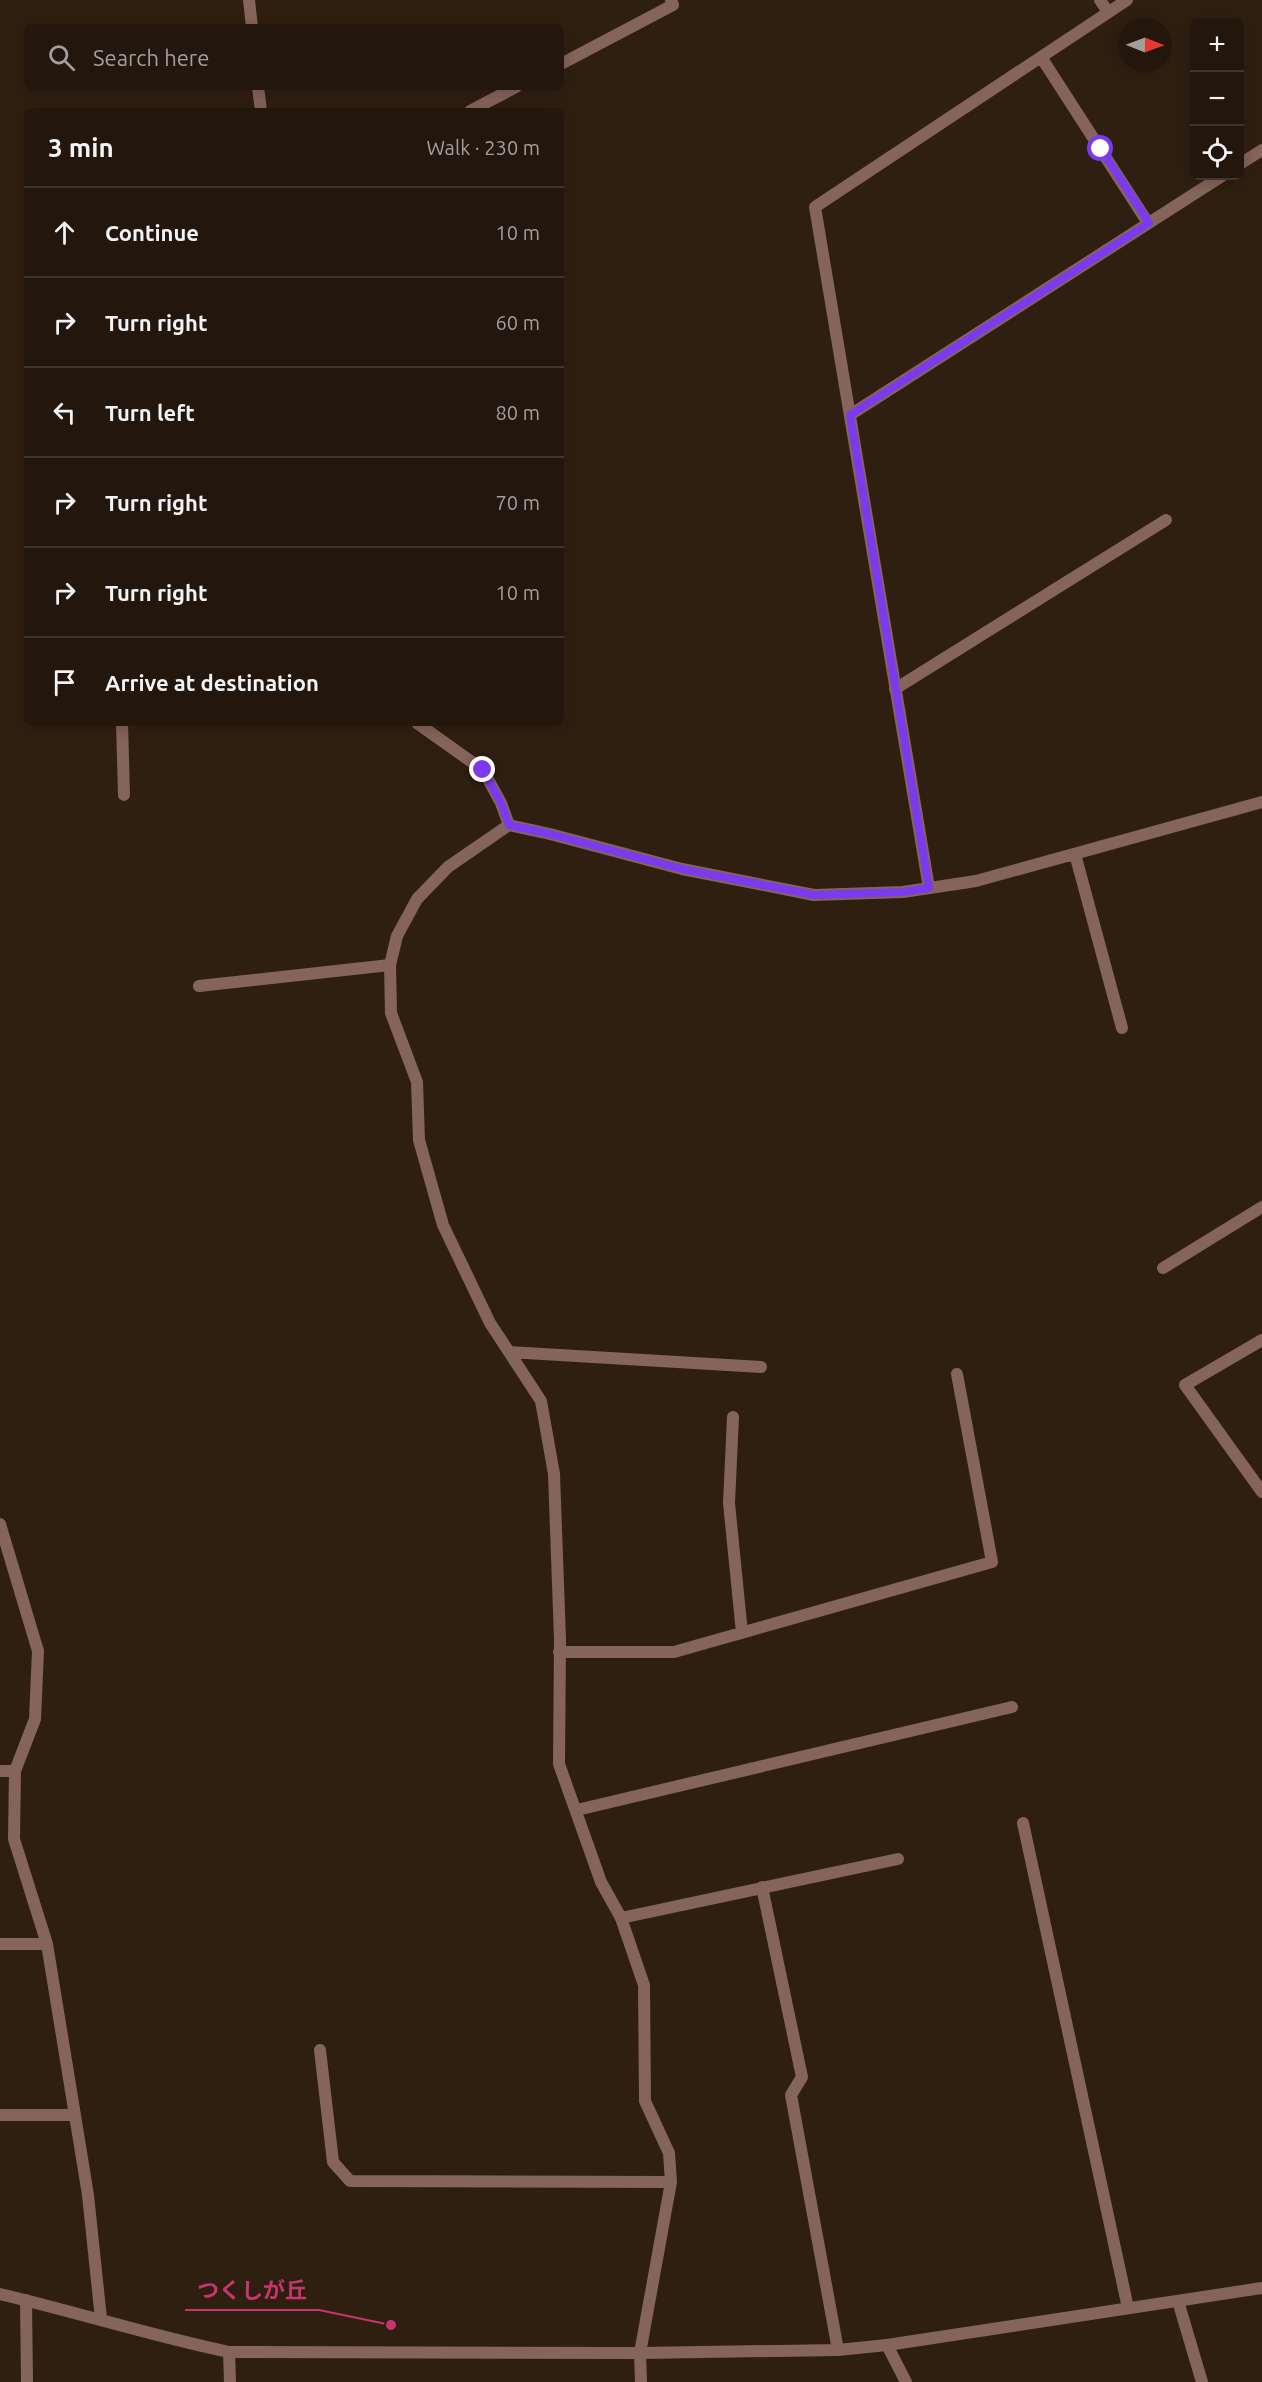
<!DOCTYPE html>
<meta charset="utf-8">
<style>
:root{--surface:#23170d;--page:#2b2016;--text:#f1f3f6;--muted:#a39f9d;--line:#40362e}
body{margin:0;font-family:Ubuntu,"Noto Sans JP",sans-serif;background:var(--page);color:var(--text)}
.controls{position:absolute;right:18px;top:18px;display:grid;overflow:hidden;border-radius:9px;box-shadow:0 3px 15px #0003}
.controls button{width:54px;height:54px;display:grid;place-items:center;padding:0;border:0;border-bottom:2px solid var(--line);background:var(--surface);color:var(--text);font:30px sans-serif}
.compass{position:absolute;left:1118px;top:18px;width:54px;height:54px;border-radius:50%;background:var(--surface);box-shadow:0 3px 15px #0003;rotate:91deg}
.stop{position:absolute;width:18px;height:18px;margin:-14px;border:4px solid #7c3aed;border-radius:50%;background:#fff}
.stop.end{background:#7c3aed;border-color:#fff;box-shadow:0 2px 6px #0008}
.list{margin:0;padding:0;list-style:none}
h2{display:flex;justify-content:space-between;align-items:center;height:78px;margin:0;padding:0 24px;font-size:26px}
h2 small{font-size:20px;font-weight:400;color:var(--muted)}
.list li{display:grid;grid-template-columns:39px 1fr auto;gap:18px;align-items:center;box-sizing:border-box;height:90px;padding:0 24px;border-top:2px solid var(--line)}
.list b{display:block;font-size:22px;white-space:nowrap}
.list em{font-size:20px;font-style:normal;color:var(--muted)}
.icon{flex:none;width:33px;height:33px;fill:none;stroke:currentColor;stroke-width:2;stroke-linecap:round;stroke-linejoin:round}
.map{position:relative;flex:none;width:1262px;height:2382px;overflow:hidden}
.search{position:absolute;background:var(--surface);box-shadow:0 3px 15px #0003;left:24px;top:24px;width:540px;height:66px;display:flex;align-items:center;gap:15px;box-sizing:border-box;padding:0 21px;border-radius:9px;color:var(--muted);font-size:22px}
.panel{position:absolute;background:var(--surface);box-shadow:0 3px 15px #0003;left:24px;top:108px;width:540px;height:618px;border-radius:9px}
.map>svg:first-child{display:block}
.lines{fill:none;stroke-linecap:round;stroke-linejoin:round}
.service{stroke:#85645b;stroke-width:12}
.minor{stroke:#85645b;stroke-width:12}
.tertiary{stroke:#85645b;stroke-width:12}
.route{stroke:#7c3aed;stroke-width:8}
.leader{fill:none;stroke:#c7356c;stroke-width:2}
.callout-dot{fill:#c7356c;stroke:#2f1f11;stroke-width:2}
.callout-label{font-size:22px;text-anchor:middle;font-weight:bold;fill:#c7356c;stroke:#2f1f11;stroke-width:6;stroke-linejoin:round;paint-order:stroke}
</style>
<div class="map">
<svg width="1262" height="2382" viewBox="0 0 1262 2382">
<rect width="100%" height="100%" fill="#2f1f11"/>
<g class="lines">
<path class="service" d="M895,689L1166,520
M122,723L124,795
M199,986L390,965
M1163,1268L1262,1207
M1262,1340L1185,1385L1262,1492
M577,1810L1012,1707
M1023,1823L1128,2308
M621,1918L898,1859"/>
<path class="minor" d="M249,0L252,27
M1100,0L1108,12
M1041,57L1148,223
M561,64L673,5L671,0
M258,87L261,111
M470,111L516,87
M1240,164L1262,150
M850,415L1222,176
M417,723L483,770L501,803L509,825
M1075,854L1122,1028
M929,888L815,207L1127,0
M509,1352L761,1367
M733,1417L729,1503L742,1633
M0,1524L38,1651L35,1719L15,1771L14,1839L47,1944L88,2195L101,2319
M559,1652H674L992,1562L957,1374
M0,1771H15
M762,1887L802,2077L791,2095L838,2350
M0,1944H47
M320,2050L333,2162L350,2181L671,2182
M0,2115H74
M26,2300L27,2382
M1178,2301L1202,2382
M887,2345L906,2382
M229,2352L230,2382
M641,2382L640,2353L671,2182L669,2153L645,2101L644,1985L621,1918L601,1882L559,1764L560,1639L554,1474L541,1401L490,1323L443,1225L419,1140L417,1082L391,1013L390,965L397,936L417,899L448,867L509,825L550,834L682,869L814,895L903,892L976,881L1262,802"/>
<path class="tertiary" d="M0,2294C77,2312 152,2336 229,2352L640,2353L838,2350L887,2345L1262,2288"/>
</g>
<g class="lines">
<path class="route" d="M483,770L501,803L509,825L550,834L682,869L814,895L903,892L929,888L850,415L1149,223L1101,149"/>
</g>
<path class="leader" d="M391 2325L319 2310H185"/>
<circle class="callout-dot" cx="391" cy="2325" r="6"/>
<g class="callout-label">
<text x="252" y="2298">つくしが丘</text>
</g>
</svg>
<div class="controls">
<button>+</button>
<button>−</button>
<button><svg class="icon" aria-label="locate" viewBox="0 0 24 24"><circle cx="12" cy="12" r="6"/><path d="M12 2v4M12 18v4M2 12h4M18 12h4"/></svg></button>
</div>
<svg class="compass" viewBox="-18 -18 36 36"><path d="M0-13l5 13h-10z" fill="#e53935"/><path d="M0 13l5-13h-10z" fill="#a39f9d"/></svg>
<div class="stop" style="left:1101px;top:149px"></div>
<div class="stop end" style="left:483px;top:770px"></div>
<div class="search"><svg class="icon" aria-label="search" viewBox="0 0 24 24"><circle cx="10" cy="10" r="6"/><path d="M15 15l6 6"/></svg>Search here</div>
<section class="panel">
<h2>3 min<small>Walk · 230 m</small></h2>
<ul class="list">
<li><svg class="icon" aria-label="ahead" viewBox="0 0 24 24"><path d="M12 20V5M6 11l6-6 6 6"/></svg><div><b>Continue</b></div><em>10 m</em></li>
<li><svg class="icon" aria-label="right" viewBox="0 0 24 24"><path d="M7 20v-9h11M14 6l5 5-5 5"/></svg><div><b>Turn right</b></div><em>60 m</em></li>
<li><svg class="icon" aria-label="left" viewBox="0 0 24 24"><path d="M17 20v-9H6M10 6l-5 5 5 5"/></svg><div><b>Turn left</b></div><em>80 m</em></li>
<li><svg class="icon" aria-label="right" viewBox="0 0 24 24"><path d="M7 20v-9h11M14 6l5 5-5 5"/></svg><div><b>Turn right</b></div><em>70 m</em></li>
<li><svg class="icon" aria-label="right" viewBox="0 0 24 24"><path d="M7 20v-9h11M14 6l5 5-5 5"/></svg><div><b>Turn right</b></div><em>10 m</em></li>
<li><svg class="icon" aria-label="arrive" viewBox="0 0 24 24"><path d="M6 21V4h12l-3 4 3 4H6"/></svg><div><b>Arrive at destination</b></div></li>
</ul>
</section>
</div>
